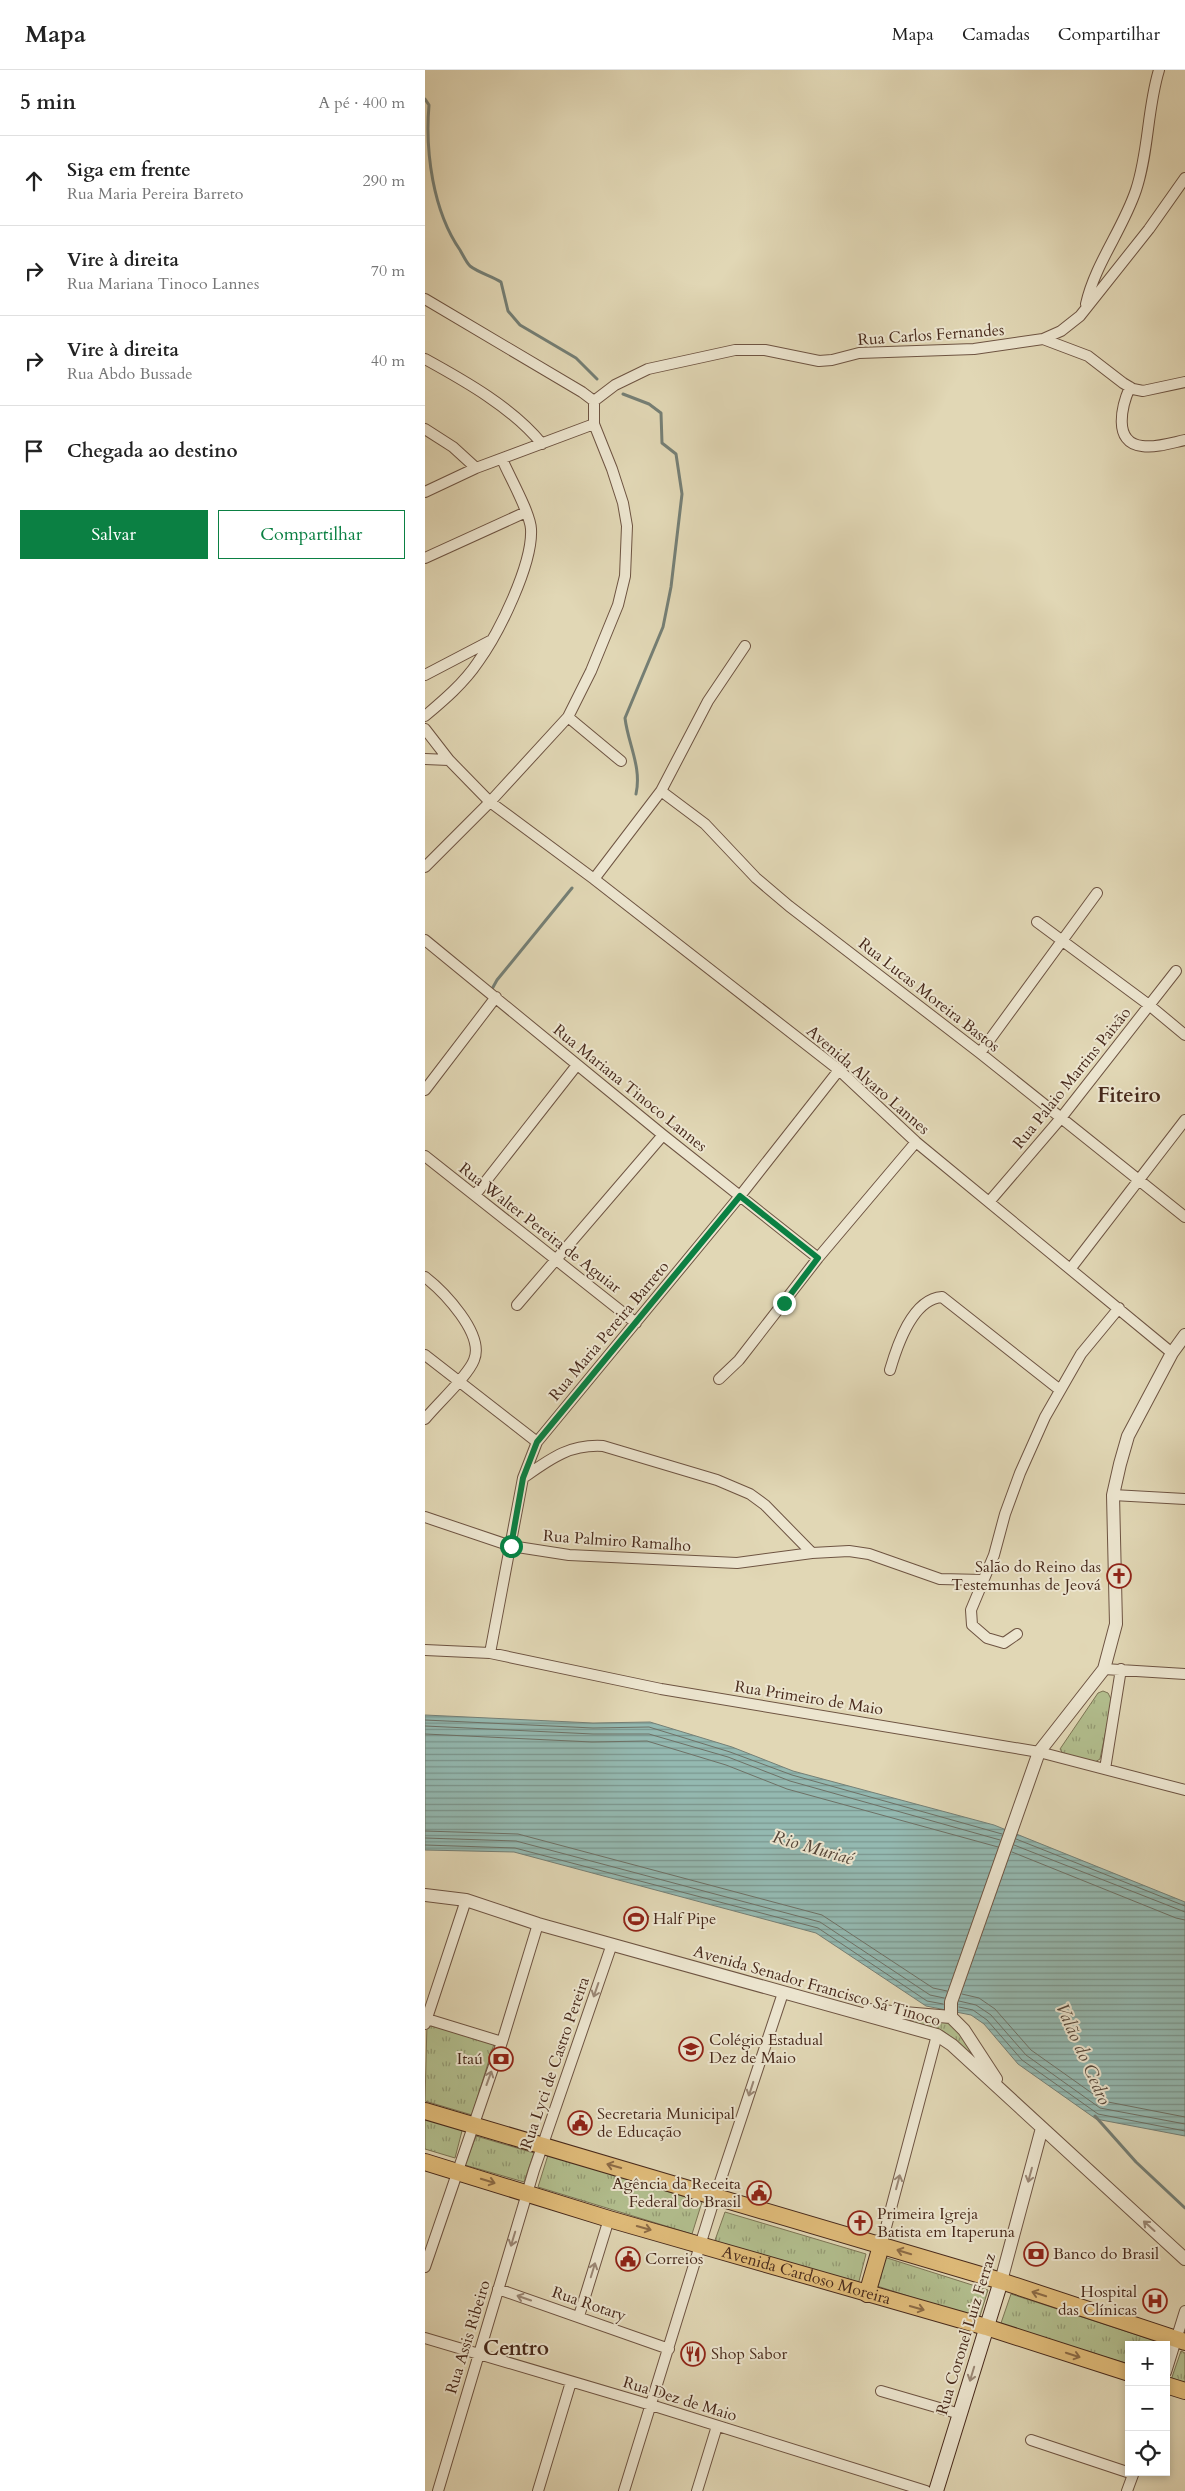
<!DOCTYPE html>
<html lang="pt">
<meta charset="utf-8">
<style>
:root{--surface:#fff;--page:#f6f6f6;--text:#222;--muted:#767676;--line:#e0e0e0;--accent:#0b8043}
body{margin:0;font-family:Cardo,serif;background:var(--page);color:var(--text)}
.controls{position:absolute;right:15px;bottom:15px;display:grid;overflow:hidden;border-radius:0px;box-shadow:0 2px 8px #0003}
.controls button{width:45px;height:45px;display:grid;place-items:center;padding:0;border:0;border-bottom:1px solid var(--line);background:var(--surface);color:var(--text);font:25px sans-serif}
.stop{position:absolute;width:15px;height:15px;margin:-11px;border:4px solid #0b8043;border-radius:50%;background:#fff}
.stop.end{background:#0b8043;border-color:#fff;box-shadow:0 1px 5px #0008}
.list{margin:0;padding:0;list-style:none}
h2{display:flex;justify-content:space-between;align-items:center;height:65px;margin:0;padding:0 20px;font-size:21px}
h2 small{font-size:16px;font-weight:400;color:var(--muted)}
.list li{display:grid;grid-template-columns:32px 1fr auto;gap:15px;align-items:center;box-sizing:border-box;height:90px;padding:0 20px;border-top:1px solid var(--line)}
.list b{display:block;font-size:19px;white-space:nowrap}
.list p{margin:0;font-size:16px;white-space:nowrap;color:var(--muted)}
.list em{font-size:16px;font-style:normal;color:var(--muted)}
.actions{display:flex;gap:10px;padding:15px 20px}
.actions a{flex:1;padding:11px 0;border:1px solid var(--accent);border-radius:0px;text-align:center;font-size:18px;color:var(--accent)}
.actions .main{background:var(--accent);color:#fff}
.icon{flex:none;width:28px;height:28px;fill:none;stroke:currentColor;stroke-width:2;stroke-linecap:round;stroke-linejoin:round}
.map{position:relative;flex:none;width:760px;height:2421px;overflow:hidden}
header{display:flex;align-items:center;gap:30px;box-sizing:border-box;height:70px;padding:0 25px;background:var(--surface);border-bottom:1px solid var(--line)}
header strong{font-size:24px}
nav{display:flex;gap:28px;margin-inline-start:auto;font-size:18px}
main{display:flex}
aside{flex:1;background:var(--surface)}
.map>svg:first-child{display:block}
.grass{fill:url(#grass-tufts);stroke:#7c7454}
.pitch{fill:#b2be8e;stroke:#7c7454}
.water{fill:url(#water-rules);stroke:#757f75}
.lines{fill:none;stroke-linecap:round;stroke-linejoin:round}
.shore{stroke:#6e7166;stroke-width:1}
.stream{stroke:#757f75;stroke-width:3}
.minor-casing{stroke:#6e5442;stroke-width:12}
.tertiary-casing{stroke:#6e5442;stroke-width:14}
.secondary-casing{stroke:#47291b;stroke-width:16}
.trunk-casing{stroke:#47291b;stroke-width:18}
.minor{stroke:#ece5cf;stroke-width:10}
.tertiary{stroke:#ece5cf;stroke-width:12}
.secondary{stroke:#ece5cf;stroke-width:14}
.trunk{stroke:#e0bc7a;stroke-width:16}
.oneway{stroke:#9a8775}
.oneway2{stroke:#8c6b46}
.route{stroke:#0b8043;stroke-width:6}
.labels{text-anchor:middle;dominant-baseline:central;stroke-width:4;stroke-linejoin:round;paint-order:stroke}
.street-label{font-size:16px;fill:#47291b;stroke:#ece5cf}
.poi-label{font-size:16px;fill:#47291b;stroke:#ece5cf;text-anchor:start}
.water-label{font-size:18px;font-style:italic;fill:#564639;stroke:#ece5cf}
.district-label{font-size:21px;font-weight:bold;fill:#47291b;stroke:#ece5cf}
</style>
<header>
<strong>Mapa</strong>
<nav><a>Mapa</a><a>Camadas</a><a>Compartilhar</a></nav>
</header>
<main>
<aside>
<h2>5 min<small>A pé · 400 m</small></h2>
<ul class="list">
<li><svg class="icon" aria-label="ahead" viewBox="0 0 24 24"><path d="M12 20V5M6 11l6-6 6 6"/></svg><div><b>Siga em frente</b><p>Rua Maria Pereira Barreto</p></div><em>290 m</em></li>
<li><svg class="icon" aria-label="right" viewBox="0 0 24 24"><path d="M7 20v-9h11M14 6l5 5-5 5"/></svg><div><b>Vire à direita</b><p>Rua Mariana Tinoco Lannes</p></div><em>70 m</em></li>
<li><svg class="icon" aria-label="right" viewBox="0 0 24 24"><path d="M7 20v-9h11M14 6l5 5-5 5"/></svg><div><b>Vire à direita</b><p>Rua Abdo Bussade</p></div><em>40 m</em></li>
<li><svg class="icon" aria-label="arrive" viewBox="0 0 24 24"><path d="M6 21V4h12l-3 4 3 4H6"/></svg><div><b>Chegada ao destino</b></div></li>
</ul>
<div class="actions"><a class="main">Salvar</a><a>Compartilhar</a></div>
</aside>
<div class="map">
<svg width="760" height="2421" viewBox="0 0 760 2421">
<defs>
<pattern id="grass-tufts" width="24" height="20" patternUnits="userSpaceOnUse" patternTransform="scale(1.25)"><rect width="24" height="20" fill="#b2be8e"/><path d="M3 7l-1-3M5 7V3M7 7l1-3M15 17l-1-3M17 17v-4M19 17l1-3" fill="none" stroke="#939a73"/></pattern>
<pattern id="water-rules" width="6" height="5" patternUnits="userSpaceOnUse" patternTransform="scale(1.25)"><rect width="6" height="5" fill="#94b9b1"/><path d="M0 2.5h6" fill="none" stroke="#7b968f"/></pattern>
</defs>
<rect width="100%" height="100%" fill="#e1d7b5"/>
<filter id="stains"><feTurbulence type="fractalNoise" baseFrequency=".004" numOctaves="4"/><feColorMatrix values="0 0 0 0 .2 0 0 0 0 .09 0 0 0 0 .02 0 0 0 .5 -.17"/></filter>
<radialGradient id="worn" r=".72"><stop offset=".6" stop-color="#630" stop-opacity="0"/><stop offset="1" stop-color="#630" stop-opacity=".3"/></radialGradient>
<path class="grass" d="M678,1621L683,1623L687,1631L675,1689L670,1692L640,1687L635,1679L673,1623Z
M466,1947L524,1953L529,1956L559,1999L533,1972L518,1961Z
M2,1953L69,1974L47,2045L0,2031Z
M0,2047L38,2057L30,2088L0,2079Z
M51,2066L109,2083L99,2112L40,2095Z
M123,2085L277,2132L267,2164L113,2117Z
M300,2142L441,2184L433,2215L289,2173Z
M459,2187L563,2220L554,2249L452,2216Z
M586,2224L734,2272V2275H704V2294L575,2256Z
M756,2281L760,2283V2314L746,2310Z"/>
<path class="pitch" d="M204,1839L224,1846L219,1859L199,1853Z"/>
<path class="water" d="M0,1645L168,1653L225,1652L307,1677L368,1701L569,1755L760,1832V2066L671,2049L593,1994L559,1954L546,1945L501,1936L391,1863L89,1782L0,1780Z"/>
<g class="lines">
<path class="shore" d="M0,1650L168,1658L224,1657L305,1682L367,1705L577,1764
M0,1656L168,1664H224L303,1687L365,1711L575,1770
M0,1664L167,1672L222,1671L301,1695L362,1719L573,1777
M0,1761L93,1764L397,1845L508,1918L522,1921
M0,1768L91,1771L395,1852L505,1925L519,1928
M591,1769L760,1836
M0,1775L90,1778L393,1858L502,1931L518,1934
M589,1775L760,1842
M587,1782L751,1848L760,1850
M537,1924L554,1928L570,1939L606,1980L678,2031L760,2047
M534,1931L551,1935L566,1945L601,1985L675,2038L760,2054
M534,1937L548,1940L562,1950L597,1990L673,2044L760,2061"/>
<path class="stream" d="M0,29L4,35C0,82 8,141 35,180C38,185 41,192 45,196C54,203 67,206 76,212L83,241L95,255L151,288L172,309
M198,324L224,334L236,343L237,373L251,384L257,424L246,517L238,557L200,648C203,674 217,697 211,724
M67,919L72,910L147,818
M670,2046L711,2092L760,2138"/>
<g class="minor-casing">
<path id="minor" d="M0,229L157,322L169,331V354L187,399L198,433L202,456L200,506L193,535L166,601L143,647L65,732L0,797
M661,234C670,194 698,159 711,120C724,81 722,39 734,0
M618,269L663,286L698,313L708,319L718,321L760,312
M0,289C40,311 88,338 117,374
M705,317C697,335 687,373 717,376C731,378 746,373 760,370
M169,331L190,315L223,299L310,280H340L394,291L407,290L434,283L549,279L618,269L636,261L655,246L724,159L760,108
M0,359L28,377L51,398
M0,422L51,398L169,354
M0,488L101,442
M0,605L65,571
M0,646C19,630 39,613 53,592C74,563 108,494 106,459C105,442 84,406 77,389
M143,647L196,691
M0,659L24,690L65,732L169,809L414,1000L491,1072L747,1283
M0,689L24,690
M236,721L280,754L331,808L364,836L555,983L760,1147
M169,809L236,721L283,631L320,576
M612,852L724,935L760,965
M0,870L238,1065L393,1188
M555,983L672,823
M0,1020L71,927
M0,1086L211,1253
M50,1125L152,995
M564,1132L636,1048L751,901
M646,1198L760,1050
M0,1207C18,1221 60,1264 49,1290C43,1306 12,1334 0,1349
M92,1235L238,1065
M0,1285L112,1372
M465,1300C472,1276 487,1229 517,1227L635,1320
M294,1309L314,1290L393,1188L491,1072
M98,1408C125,1389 144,1374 178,1376L292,1410L325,1424L340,1435L387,1483L424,1481L444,1484L515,1509L558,1510
M688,1425L760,1429
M0,1447L86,1476L144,1485L312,1493L387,1483
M592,1564L579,1573L562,1568L547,1555L546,1540L569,1485L580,1444L595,1403L620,1347L656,1284L694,1238
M0,1580L65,1583L236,1619L614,1682L760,1720
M65,1583L98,1408L112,1372L315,1126L414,1000
M679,1599L760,1604
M680,1699L696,1599
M2,1949L77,1972
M0,1954L41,1830
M456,2176L512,1965
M0,2197L77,1972L113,1854
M73,2219L244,2279
M154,2246L184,2149
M0,2268L226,2335L501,2421
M741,2302L760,2241
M456,2321L535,2344
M606,2370L708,2404
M13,2421L109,2100L187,1874
M113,2421L146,2312
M199,2421L290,2127L358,1923
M272,2421L292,2356
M702,2421L709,2402"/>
</g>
<g class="tertiary-casing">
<path id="tertiary" d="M0,1825L41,1830L113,1854L512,1965L527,1975L760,2189
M444,1940L526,1947L539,1960L571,2009
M526,1947V1932L614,1682L679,1599L691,1554L688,1425L695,1394L703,1366L747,1283L760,1265
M576,2211L617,2058"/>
</g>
<g class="secondary-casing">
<path id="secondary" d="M511,2421L576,2211"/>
</g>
<g class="trunk-casing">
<g id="trunk">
<path d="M0,2041L576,2211L760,2272"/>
<path id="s1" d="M0,2092L184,2149L561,2257L704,2303"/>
<path d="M442,2224L456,2176"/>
<path d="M741,2315L760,2321"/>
</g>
</g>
<use href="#minor" class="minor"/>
<use href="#tertiary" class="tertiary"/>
<use href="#secondary" class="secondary"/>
<use href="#trunk" class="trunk"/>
</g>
<defs><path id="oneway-shaft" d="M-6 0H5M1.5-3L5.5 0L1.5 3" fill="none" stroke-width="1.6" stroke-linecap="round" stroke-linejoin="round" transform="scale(1.25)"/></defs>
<g class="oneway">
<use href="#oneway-shaft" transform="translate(171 1920) rotate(109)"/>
<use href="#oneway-shaft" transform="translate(64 2008) rotate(-70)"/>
<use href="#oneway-shaft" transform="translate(326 2019) rotate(108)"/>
<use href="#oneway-shaft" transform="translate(605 2105) rotate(105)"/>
<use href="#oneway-shaft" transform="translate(473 2112) rotate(-75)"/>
<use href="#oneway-shaft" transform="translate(724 2156) rotate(-138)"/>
<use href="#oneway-shaft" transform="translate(88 2169) rotate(107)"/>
<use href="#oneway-shaft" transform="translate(168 2200) rotate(-73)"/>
<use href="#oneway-shaft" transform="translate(99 2228) rotate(-161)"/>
<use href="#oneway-shaft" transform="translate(547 2304) rotate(107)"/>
</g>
<g class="oneway2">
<use href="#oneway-shaft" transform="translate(189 2096) rotate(-164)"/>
<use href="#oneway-shaft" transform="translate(63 2111) rotate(17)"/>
<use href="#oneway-shaft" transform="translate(219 2158) rotate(16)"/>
<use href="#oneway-shaft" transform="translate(479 2182) rotate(-163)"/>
<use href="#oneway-shaft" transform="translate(614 2224) rotate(-162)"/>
<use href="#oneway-shaft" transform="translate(492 2238) rotate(16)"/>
<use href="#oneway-shaft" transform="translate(648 2285) rotate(18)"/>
</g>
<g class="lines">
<path class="route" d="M86,1476L98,1408L112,1372L315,1126L393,1188L359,1233"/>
</g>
<defs>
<g id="church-ring" transform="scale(1.25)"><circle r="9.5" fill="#ece5cf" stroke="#8f2418" stroke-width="1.5"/><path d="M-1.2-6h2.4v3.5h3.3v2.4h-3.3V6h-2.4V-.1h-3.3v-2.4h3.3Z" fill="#8f2418"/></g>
<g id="stadium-ring" transform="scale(1.25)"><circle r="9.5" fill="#ece5cf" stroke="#8f2418" stroke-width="1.5"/><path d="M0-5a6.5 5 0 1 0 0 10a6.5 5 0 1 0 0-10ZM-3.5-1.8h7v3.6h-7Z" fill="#8f2418"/></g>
<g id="school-ring" transform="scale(1.25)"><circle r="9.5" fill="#ece5cf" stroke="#8f2418" stroke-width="1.5"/><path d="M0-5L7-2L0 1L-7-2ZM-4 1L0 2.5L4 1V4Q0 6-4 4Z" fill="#8f2418"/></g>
<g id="bank-ring" transform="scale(1.25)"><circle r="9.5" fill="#ece5cf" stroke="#8f2418" stroke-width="1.5"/><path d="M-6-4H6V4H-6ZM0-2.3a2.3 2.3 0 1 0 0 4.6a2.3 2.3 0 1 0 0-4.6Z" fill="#8f2418"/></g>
<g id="civic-ring" transform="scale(1.25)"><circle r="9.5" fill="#ece5cf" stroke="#8f2418" stroke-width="1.5"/><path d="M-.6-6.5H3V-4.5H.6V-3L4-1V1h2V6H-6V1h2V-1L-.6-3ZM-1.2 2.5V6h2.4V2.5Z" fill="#8f2418"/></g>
<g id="hospital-ring" transform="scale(1.25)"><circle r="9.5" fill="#ece5cf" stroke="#8f2418" stroke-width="1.5"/><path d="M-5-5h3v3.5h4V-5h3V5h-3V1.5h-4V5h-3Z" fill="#8f2418"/></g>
<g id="restaurant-ring" transform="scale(1.25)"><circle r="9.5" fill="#ece5cf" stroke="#8f2418" stroke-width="1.5"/><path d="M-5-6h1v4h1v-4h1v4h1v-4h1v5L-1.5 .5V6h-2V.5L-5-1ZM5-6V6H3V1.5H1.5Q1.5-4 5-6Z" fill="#8f2418"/></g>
</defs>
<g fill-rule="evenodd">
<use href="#church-ring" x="694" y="1506"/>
<use href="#stadium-ring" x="211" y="1849"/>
<use href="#school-ring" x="266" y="1979"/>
<use href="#bank-ring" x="76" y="1989"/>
<use href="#civic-ring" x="155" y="2053"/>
<use href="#civic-ring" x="334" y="2123"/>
<use href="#church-ring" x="435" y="2153"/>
<use href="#bank-ring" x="611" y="2184"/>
<use href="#civic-ring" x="203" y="2189"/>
<use href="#hospital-ring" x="730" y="2231"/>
<use href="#restaurant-ring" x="268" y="2284"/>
</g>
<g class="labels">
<g class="street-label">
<text transform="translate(506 265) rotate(-4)">Rua Carlos Fernandes</text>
<text transform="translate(504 925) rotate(38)">Rua Lucas Moreira Bastos</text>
<text transform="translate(647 1008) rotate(-51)">Rua Palaio Martins Paixão</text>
<text transform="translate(443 1010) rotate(41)">Avenida Alvaro Lannes</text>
<text transform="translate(205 1018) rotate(39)">Rua Mariana Tinoco Lannes</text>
<text transform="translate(115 1158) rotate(38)">Rua Walter Pereira de Aguiar</text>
<text transform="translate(184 1261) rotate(-50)">Rua Maria Pereira Barreto</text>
<text transform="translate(192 1471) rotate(4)">Rua Palmiro Ramalho</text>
<text transform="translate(384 1628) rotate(9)">Rua Primeiro de Maio</text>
<text transform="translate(392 1916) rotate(16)">Avenida Senador Francisco Sá Tinoco</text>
<text transform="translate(130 1993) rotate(-71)">Rua Lyci de Castro Pereira</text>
<text stroke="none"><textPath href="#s1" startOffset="398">Avenida Cardoso Moreira</textPath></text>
<text transform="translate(164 2234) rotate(19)">Rua Rotary</text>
<text transform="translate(541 2264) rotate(-73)">Rua Coronel Luiz Ferraz</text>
<text transform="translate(43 2267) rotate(-73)">Rua Assis Ribeiro</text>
<text transform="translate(255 2329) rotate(17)">Rua Dez de Maio</text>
</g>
<g class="poi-label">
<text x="676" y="1497" text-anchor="end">Salão do Reino das<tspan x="676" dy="18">Testemunhas de Jeová</tspan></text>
<text x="228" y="1849">Half Pipe</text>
<text x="284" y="1970">Colégio Estadual<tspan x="284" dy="18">Dez de Maio</tspan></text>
<text x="58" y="1989" text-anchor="end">Itaú</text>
<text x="172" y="2044">Secretaria Municipal<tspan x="172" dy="18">de Educação</tspan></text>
<text x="316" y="2114" text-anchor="end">Agência da Receita<tspan x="316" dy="18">Federal do Brasil</tspan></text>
<text x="452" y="2144">Primeira Igreja<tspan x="452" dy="18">Batista em Itaperuna</tspan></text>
<text x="628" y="2184">Banco do Brasil</text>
<text x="220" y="2189">Correios</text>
<text x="712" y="2222" text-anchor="end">Hospital<tspan x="712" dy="18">das Clínicas</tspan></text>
<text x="286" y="2284">Shop Sabor</text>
</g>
<g class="water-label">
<text transform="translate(388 1778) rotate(16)">Rio Muriaé</text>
<text transform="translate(658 1984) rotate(66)">Valão do Cedro</text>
</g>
<g class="district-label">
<text x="704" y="1025">Fiteiro</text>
<text x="91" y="2278">Centro</text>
</g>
</g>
<rect width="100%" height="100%" filter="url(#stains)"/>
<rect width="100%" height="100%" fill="url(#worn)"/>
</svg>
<div class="controls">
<button>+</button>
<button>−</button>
<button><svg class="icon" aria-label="locate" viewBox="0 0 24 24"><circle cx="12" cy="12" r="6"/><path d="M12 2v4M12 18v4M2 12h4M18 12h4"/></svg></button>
</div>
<div class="stop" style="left:86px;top:1476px"></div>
<div class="stop end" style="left:359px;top:1233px"></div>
</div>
</main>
